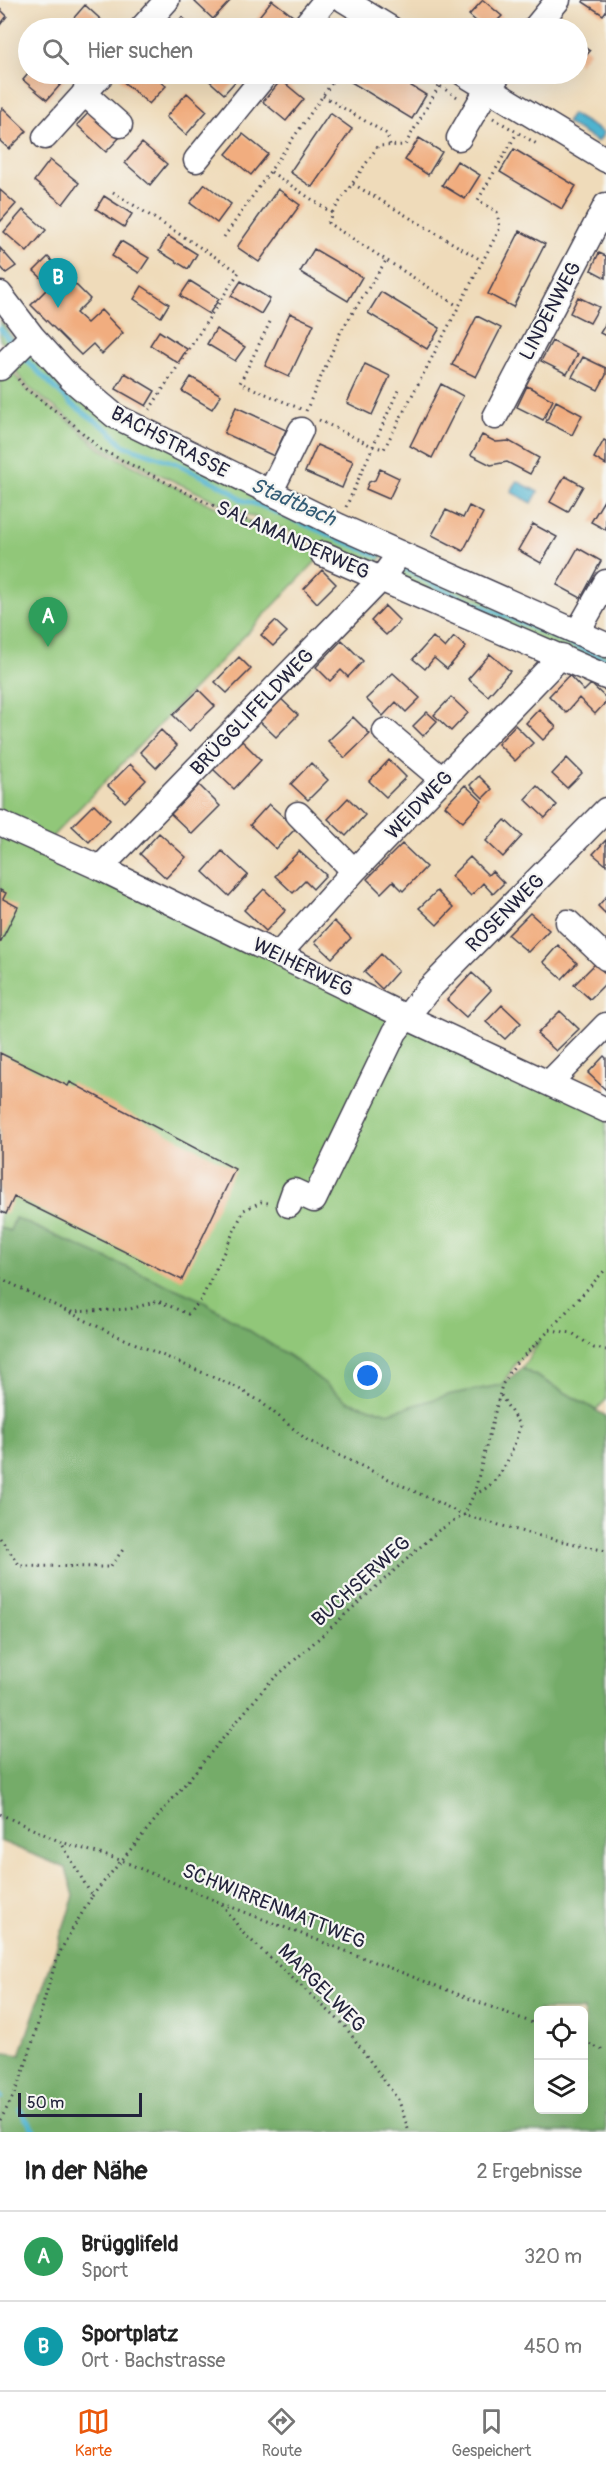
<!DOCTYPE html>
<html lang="de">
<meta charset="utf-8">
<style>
:root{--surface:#fff;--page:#f6f6f6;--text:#222;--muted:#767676;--line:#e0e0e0;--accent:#ea580c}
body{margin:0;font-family:Pangolin,sans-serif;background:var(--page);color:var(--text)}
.controls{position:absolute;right:18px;bottom:18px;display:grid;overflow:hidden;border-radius:9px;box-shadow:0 6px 24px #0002}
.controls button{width:54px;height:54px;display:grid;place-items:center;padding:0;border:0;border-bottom:2px solid var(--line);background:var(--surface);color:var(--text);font:30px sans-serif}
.scale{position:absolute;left:18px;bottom:15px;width:124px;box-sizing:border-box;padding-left:6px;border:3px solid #22223b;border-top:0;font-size:16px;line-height:21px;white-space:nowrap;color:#22223b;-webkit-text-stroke:4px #f6f6f2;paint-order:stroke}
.you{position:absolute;left:368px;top:1376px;width:21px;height:21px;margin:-15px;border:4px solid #fff;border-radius:50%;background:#1a73e8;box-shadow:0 0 0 9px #1a73e833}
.badge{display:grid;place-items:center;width:39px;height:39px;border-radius:50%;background:var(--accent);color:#fff;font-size:20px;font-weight:700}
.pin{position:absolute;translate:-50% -50px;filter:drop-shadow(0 2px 3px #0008)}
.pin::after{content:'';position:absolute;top:32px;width:21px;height:18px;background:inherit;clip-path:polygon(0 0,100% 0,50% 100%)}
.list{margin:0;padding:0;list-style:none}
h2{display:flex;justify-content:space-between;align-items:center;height:78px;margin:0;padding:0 24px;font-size:26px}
h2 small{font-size:20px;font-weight:400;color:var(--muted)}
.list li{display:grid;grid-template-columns:39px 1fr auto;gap:18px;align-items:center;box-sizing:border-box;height:90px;padding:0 24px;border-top:2px solid var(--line)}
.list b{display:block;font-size:22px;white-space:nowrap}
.list p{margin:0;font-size:20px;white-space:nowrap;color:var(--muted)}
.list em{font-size:20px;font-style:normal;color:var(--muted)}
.icon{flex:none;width:33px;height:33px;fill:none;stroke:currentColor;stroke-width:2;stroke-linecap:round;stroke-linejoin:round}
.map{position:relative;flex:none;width:606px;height:2132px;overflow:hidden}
.search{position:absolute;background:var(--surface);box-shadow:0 6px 24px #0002;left:18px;right:18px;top:18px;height:66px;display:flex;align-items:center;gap:15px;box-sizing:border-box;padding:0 21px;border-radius:33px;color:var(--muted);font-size:22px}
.sheet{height:258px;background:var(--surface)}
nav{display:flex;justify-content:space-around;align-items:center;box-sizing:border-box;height:84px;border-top:2px solid var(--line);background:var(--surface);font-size:16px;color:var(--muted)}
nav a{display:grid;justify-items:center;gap:3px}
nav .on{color:var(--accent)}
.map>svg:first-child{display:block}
.green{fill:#91c779;stroke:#5a745a;stroke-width:1.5}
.forest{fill:#74ac69;stroke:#4b6752;stroke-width:1.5;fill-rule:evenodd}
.water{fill:#50b3cf;stroke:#396a85;stroke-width:1.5}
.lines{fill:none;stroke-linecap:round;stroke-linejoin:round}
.stream{stroke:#50b3cf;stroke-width:5}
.building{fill:#f1ad7f}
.minor-casing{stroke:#413e4e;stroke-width:27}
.path{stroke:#413e4e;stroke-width:3;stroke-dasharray:1.5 4.5;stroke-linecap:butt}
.minor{stroke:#fff;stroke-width:24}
.labels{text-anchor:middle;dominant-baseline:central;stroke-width:4.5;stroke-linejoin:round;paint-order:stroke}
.street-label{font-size:20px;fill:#22223b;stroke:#f6f6f2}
.water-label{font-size:21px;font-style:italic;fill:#345c76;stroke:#f6f6f2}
</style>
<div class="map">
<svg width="606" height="2132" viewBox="0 0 606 2132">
<rect width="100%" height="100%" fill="#f6f6f2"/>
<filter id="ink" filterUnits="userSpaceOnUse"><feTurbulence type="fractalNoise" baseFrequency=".0167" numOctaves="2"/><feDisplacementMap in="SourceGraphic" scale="12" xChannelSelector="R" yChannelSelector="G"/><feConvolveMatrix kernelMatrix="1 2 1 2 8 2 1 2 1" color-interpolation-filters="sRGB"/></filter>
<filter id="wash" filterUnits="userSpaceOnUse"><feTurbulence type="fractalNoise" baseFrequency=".008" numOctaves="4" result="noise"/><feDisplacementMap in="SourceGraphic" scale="24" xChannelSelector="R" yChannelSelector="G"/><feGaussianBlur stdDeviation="1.35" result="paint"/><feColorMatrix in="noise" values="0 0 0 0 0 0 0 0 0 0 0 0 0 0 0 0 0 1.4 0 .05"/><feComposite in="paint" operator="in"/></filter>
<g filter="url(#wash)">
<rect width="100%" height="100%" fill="#efdbba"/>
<path class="green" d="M0,320L15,341L7,347L0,340Z
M30,351L71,388L386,551L376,566L226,506L102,447L74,422L28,387L12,366Z
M5,363L26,389L73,424L100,449L203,501L323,554L46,843L606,1110V1400L596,1410L522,1368L540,1341L516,1363L502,1385L452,1394L388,1413L347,1401L291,1357L201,1300L15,1218L10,1231L0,1227V368Z
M402,563L606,653V671L396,578Z"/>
<path class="forest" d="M15,1218L201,1300L291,1357L347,1401L388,1413L452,1394L502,1385L522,1368L606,1416V2132H0V2052L20,2055L74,1896L66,1868L0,1841V1227L10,1231ZM538,2010H584V2110H538Z"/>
<path class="water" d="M572,114L604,133L598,142L566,123Z
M517,481L538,492L532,503L511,492Z"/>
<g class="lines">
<path class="stream" d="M0,328L13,345
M21,355L70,403L110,431L123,445L178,464L228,489L242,500L259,505L378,556
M400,566L440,588L606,659
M0,2096L1,2097
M20,2110L35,2132"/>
</g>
<g id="blocks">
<path class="building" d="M197,0H231L213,19L195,2Z
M272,0L293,16L283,28H256L252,25Z
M483,0L502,16L490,28H484L469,15Z
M584,0H606V11L603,15L583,2Z
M85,5L108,26L106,28H65Z
M0,9L7,16L0,25Z
M182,17L195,28H171Z
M578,42L590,51L578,65Z
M28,74H67L69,75L47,100L23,80Z
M124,74H152L166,86L149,104L120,79Z
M206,74H242L224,94L204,76Z
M356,74H392L426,95L412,119L351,82Z
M281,80L304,99L286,121L263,102Z
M187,93L207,111L186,135L166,117Z
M3,108L27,131L9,149L0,141V111Z
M91,110L120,137L106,152L77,125Z
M330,113L352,129L312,187L290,172Z
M243,134L268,154L251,175L226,154Z
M419,138L442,152L428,175L405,160Z
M142,143L167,164L150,185L125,163Z
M514,149L576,186L562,209L500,172Z
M50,160L79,183L63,204L34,181Z
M457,161L480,175L465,199L442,185Z
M205,184L231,204L217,223L190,203Z
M278,189L300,205L259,262L237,247Z
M0,190L16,204L0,222Z
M104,196L132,214L124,227L96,209Z
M23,210L46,230L27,252L4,232Z
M520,231L545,244L513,307L488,294Z
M168,236L197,254L188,269L159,251Z
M121,241L149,258L139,273L112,256Z
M0,248L16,266L6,273L0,266Z
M314,249L362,277L348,301L300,272Z
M599,253L606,256V278L591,270Z
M48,257L90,299L76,313L87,323L101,310L123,333L102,354L93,344L81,355L31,305L50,286L34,271Z
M190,281L219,299L209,314L180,296Z
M241,281L270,299L261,314L231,296Z
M142,286L169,304L161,317L134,299Z
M381,292L440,328L427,349L368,313Z
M578,297L599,307L590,323L570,313Z
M290,313L314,324L289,377L265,366Z
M477,316L501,328L476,377L452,365Z
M606,323V336L600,333Z
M216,329L245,347L235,361L207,344Z
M159,331L187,349L178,363L150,345Z
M552,341L578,354L567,374L541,361Z
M583,357L606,368V375L598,390L572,377Z
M365,364L390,376L372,415L347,403Z
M125,373L155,391L146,406L116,389Z
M191,377L221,395L212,409L182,391Z
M441,384L463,396L432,458L410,446Z
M527,386L553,400L543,420L517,407Z
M556,401L582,415L572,435L546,422Z
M236,407L286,430L274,456L224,433Z
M482,435L496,442L509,441L539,458L530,474L507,462L491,465L471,455Z
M604,440L606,441V465L594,458Z
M317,445L353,461L342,488L305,472Z
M380,469L399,478L389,499L366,489L369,482L375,480Z
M565,476L583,486L568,512L550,502Z
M606,497V530L591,522Z
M469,506L483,513L463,551L432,535L446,510L463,518Z
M533,524L557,537L541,563L518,550Z
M578,548L601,561L581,598L557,585Z
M322,570L336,584L317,603L304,589Z
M385,606L400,621L386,635L371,621Z
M275,621L287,632L273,646L261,635Z
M433,637L445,648L454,637L466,647L447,669L434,658L425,669L413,659Z
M342,640L363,661L348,677L341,670L330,681L316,667Z
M490,654L510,671L488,696L468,679Z
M239,657L251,669L227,693L215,682Z
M393,673L420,698L406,712L396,702L383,716L366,699Z
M569,675L584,691L591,684L606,698V702L595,714L579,698L566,713L549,696Z
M199,690L215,706L189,731L173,715Z
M277,695L298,715L276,737L255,717Z
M451,697L468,713L451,731L434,715Z
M539,709L556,727L543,740L526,723Z
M427,712L437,721L423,736L413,726Z
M353,717L370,734L345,758L328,741Z
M515,725L533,743L515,761L498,744Z
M161,730L177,746L156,768L140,752Z
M241,740L261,760L234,789L213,769Z
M567,758L582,773L567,788L552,774Z
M389,760L406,777L386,797L369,781Z
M311,763L328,780L308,800L291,784Z
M130,764L146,780L125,802L108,786Z
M479,776L492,789L483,798L470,785Z
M199,785L220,806L192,834L171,814Z
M465,785L482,801L463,822L445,806Z
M537,786L557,805L545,818L525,799Z
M348,798L365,815L346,836L328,819Z
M94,804L110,820L89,842L72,826Z
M269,804L296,828L276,849L250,825Z
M505,820L522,836L503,857L486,841Z
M159,833L186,857L166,878L140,854Z
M606,840V865L593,854Z
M402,844L426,867L403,891L393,881L381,893L367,879Z
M222,851L248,875L229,896L203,872Z
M299,851L326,875L313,889L305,881L293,893L275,876Z
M470,857L488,875L492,871L504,883L493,894L483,883L471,896L451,876Z
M264,889L286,910L266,931L244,910Z
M0,890L6,893L3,899L18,907L0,943Z
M437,891L453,908L437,925L419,908Z
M606,897V914L598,906Z
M530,913L549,930L528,952L508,935Z
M334,921L351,938L332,958L315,942Z
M558,945L577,963L562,979L543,962Z
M381,954L398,971L382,989L364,972Z
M595,964L606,974V983L590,999L574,985Z
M472,973L491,990L466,1017L447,1000Z
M502,1005L521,1023L505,1039L486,1022Z
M560,1011L579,1029L556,1051L537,1034Z
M0,1053L68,1086L70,1082L235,1169L182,1280L14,1197L6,1214L0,1211Z
M604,1056L606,1058V1090L588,1073Z"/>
</g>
</g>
<g filter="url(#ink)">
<use href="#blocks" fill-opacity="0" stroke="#413e4e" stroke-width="1.5"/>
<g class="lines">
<g class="minor-casing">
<path id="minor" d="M344,0L390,28
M142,28L167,0
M303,28L326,0
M535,28L558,0
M464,74L606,160
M84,93L120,125
M45,137L102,74
M459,138L488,88L499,74
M196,160L266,74
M0,294L32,336L71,379L115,416L339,526L606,645
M0,368L32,336
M495,417L606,205
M270,493L301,430
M323,554L606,677
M578,631L606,582
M385,731L443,780
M298,814L354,871
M0,823L100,868L406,1017L606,1110
M100,868L381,579L400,553
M568,922L606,958
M278,955L354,871L561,656
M550,1082L606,1025
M289,1205L294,1191L314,1200L395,1032L428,990L606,810"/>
</g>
<path class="path" d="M420,74L459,98
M439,86L405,145L378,146L332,213L328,223L458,306
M323,96L387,134L390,145
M493,118L537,144
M271,172L332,213
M353,184L481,260
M113,192L239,272L148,412
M224,237L338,74
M270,322L240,383L301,409
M18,379L26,389L73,424L100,449L203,501L305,546
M306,411L341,331L387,259
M319,420L372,446L384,449L500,228L497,212L478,200L517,133
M346,507L399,388
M0,1278L113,1334L236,1387L261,1402L307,1440L464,1515L531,1534L606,1551
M71,1312L130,1309L158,1301L188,1314L201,1300L244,1210L261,1202L269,1203
M550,1330L572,1333L594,1348L606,1350
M474,1494C501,1486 513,1451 520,1426L500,1394
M0,1538L20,1566L110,1567L125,1547
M0,1814L61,1842L120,1860L221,1903L538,2025
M92,1896L268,1684L438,1531L464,1515L474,1494L502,1385L516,1363L542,1338L606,1269
M222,1904L243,1933L344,2025L399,2101L409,2132
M584,2042L606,2051
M0,2120C30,2072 37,2018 55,1965C63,1941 80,1918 92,1896L62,1844"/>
<use href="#minor" class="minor"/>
</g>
</g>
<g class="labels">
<g class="street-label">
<text transform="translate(550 311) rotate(-62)">LINDENWEG</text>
<text transform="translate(170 442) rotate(28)">BACHSTRASSE</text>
<text transform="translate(293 540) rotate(24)">SALAMANDERWEG</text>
<text transform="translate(252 712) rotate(-46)">BRÜGGLIFELDWEG</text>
<text transform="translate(419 805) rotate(-46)">WEIDWEG</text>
<text transform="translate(505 913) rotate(-45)">ROSENWEG</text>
<text transform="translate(303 967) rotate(26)">WEIHERWEG</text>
<text transform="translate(361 1581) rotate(-42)">BUCHSERWEG</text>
<text transform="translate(274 1906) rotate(22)">SCHWIRRENMATTWEG</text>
<text transform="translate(322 1988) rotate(45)">MARGELWEG</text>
</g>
<g class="water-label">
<text transform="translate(293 502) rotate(24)">Stadtbach</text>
</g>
</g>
</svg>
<div class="controls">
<button><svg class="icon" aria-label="locate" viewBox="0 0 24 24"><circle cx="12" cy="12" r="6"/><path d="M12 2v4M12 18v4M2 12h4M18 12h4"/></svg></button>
<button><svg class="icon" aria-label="layers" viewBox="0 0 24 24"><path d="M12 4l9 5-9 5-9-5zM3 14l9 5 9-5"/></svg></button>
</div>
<div class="scale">50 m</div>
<div class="you"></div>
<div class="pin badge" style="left:48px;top:647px;background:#2e9e5b">A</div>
<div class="pin badge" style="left:58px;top:308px;background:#0f9aa8">B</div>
<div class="search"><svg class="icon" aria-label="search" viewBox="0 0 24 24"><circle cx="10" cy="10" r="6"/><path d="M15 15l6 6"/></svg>Hier suchen</div>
</div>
<section class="sheet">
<h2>In der Nähe<small>2 Ergebnisse</small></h2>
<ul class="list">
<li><span class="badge" style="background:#2e9e5b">A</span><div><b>Brügglifeld</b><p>Sport</p></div><em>320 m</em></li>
<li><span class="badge" style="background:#0f9aa8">B</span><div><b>Sportplatz</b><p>Ort · Bachstrasse</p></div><em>450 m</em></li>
</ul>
</section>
<nav>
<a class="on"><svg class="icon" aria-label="map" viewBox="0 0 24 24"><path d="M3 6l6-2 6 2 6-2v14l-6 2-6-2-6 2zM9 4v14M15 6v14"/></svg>Karte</a>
<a><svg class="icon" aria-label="directions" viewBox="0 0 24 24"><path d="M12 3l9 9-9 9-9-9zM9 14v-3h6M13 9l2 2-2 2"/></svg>Route</a>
<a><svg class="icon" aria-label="saved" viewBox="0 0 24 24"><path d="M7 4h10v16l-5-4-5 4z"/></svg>Gespeichert</a>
</nav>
